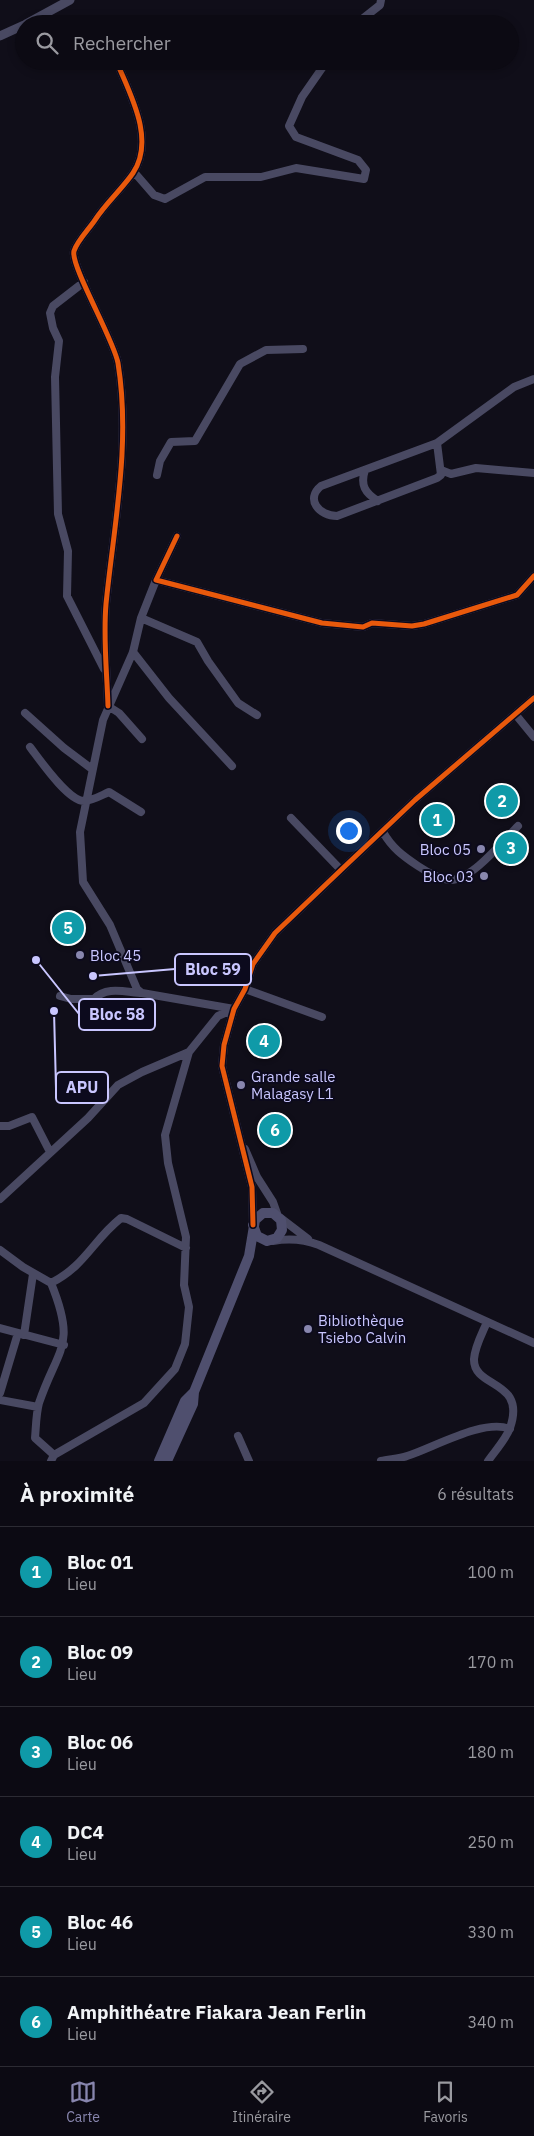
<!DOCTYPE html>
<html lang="fr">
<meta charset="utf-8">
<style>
:root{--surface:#0c0a13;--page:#1a1821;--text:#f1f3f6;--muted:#9a9aa0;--line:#2c2b33;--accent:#8886ae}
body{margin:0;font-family:"IBM Plex Sans",sans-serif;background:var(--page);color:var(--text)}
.you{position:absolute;left:348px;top:830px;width:18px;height:18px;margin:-12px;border:4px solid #fff;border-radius:50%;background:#1a73e8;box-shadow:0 0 0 8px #1a73e833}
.badge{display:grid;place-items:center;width:32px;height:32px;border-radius:50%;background:var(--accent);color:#fff;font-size:16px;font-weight:700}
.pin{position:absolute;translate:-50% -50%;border:2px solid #fff;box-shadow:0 1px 5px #0006}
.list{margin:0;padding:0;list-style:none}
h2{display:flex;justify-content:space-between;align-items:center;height:65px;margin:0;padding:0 20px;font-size:21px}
h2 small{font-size:16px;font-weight:400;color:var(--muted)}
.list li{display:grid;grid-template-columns:32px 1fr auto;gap:15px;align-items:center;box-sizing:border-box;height:90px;padding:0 20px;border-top:1px solid var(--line)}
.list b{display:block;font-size:19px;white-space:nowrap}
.list p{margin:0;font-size:16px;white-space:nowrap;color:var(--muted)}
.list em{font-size:16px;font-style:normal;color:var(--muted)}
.icon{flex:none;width:28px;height:28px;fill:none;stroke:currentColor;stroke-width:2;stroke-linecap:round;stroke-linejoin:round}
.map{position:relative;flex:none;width:534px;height:1461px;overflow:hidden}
.search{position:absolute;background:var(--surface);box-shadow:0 2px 8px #0003;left:15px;right:15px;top:15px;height:55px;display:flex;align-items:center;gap:12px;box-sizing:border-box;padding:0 18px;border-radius:28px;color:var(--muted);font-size:19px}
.sheet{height:605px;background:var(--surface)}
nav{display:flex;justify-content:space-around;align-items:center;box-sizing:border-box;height:70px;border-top:1px solid var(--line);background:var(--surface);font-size:14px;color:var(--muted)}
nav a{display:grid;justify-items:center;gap:2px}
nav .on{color:var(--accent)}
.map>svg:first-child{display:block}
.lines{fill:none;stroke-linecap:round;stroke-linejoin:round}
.minor{stroke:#494962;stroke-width:8}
.tertiary{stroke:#494962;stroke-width:9}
.secondary{stroke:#4f4f6e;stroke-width:10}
.cycleway-casing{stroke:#0c0a1d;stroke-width:8}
.cycleway{stroke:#e8590c;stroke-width:5}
.poi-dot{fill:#8886ae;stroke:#0c0a1d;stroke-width:2}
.labels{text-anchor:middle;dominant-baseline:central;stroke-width:4;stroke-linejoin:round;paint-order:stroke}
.poi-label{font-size:15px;fill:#c9c6ff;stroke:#0c0a1d;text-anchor:start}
.leader{fill:none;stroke:#c9c6ff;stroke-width:2}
.callout-dot{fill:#c9c6ff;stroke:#0c0a1d;stroke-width:2}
.callout{fill:#0c0a1d;stroke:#c9c6ff;stroke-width:2}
.callout-label{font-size:16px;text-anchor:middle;font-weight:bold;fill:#c9c6ff}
</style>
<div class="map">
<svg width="534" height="1461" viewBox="0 0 534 1461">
<rect width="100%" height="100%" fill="#100e19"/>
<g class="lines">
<path class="minor" d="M356,24L380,5L381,0
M134,172L154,195L165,199L205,177H261L296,168L364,179L366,170L358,160L296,137L289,126L302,97L327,61
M84,282L53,306L50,313L53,328L59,341L55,377L58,514L68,551L67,596L104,669
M437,443L441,475L437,478L337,516C319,516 305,499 321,486L437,443L514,387L534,379
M365,470C360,485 365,493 378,501
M441,470L451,474L476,468L534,473
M157,475L160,461L171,442L195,441L240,364L266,350L303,349
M177,536L156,580L322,623L363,627L372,623L412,626L424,624L517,595L534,576
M156,580L141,618L133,652L103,720L80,832L83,882L110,925L137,989L142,993L234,1009
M141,618L197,642L208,661L238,703L257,715
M133,652L169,698L232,766
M108,706C107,672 103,639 106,604C114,524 131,444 118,363C114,340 70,265 74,251C77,241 89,229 95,220C106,203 122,189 133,173C155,140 131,96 118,65L114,61
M108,706L119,713L142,739
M25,713L64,748L92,769
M516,715L534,737
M30,747C40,760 68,801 84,801C92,801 102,795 109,792L141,812
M291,818L341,870
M383,832C392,848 403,856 418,866C427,872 439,879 450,880C471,881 503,841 518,826
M245,989L322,1017
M60,996L71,999H94C106,986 125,992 142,993
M0,1126H9L32,1117L50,1152
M245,1149L257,1177L273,1202L278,1216L308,1239
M0,1199L88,1118L118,1085L142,1072L189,1052L218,1016L234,1009
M253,1225L252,1187L222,1066L224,1045L234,1009L245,989L253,964L275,933L341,870L415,800L534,698
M273,1241C290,1238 303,1239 319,1245L534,1343
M0,1250L23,1267L51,1283
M487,1322C482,1334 475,1346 474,1359C473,1389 527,1379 510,1428C506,1439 495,1451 488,1461
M0,1328L64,1345
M24,1335L33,1274
M0,1393L18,1333
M0,1400L38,1407
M238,1436L249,1461
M54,1455L35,1438C36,1427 36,1414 39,1403C58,1347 77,1347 51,1283C85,1266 93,1240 121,1218L127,1219L186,1248
M51,1461L54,1455L144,1403L175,1369L185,1344L189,1307L184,1285L186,1237L168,1163L165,1135L189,1052
M381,1461C389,1459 399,1459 407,1456C433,1448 484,1418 510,1429"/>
<path class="tertiary" d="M26,24L70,0
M0,36L24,25"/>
<path class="secondary" d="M159,1461L185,1401L194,1392
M167,1461L193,1404L194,1392L249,1256L255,1220L263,1213H273L281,1220L282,1230L277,1238L267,1241L257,1236L253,1225"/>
<g class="cycleway-casing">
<path id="cycleway" d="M177,536L156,580L322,623L363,627L372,623L412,626L424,624L517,595L534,576
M108,706C107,672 103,639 106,604C114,524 131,444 118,363C114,340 70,265 74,251C77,241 89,229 95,220C106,203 122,189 133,173C155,140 131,96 118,65L114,61
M253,1225L252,1187L222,1066L224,1045L234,1009L245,989L253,964L275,933L341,870L415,800L534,698"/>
</g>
<use href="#cycleway" class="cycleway"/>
</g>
<g class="poi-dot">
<circle cx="481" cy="849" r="5"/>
<circle cx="484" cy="876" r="5"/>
<circle cx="80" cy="955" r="5"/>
<circle cx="241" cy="1085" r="5"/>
<circle cx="308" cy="1329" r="5"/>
</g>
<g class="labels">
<g class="poi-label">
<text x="471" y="849" text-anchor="end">Bloc 05</text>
<text x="474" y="876" text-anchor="end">Bloc 03</text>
<text x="90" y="955">Bloc 45</text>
<text x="251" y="1076">Grande salle<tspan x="251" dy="17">Malagasy L1</tspan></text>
<text x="318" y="1320">Bibliothèque<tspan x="318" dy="17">Tsiebo Calvin</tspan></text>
</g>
</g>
<path class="leader" d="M93 976L175 969M36 960L79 1014M54 1011L56 1088"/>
<g class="callout-dot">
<circle cx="93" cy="976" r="5"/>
<circle cx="36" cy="960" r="5"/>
<circle cx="54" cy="1011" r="5"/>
</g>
<g class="callout">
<rect x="175" y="954" width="76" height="31" rx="5"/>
<rect x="79" y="999" width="76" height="31" rx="5"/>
<rect x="56" y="1072" width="52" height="31" rx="5"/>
</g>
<g class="callout-label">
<text x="213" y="975">Bloc 59</text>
<text x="117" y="1020">Bloc 58</text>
<text x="82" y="1093">APU</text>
</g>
</svg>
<div class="you"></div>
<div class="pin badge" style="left:437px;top:820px;background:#0f9aa8">1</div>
<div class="pin badge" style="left:502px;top:801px;background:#0f9aa8">2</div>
<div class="pin badge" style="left:511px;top:848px;background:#0f9aa8">3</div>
<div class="pin badge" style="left:264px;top:1041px;background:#0f9aa8">4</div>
<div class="pin badge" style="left:68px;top:928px;background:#0f9aa8">5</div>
<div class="pin badge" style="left:275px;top:1130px;background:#0f9aa8">6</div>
<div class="search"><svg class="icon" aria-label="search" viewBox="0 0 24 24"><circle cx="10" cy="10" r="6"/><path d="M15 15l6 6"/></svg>Rechercher</div>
</div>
<section class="sheet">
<h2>À proximité<small>6 résultats</small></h2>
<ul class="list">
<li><span class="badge" style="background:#0f9aa8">1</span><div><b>Bloc 01</b><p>Lieu</p></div><em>100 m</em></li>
<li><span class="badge" style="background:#0f9aa8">2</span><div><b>Bloc 09</b><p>Lieu</p></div><em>170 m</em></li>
<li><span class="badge" style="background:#0f9aa8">3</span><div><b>Bloc 06</b><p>Lieu</p></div><em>180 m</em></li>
<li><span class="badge" style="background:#0f9aa8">4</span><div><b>DC4</b><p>Lieu</p></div><em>250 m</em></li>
<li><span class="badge" style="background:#0f9aa8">5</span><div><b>Bloc 46</b><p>Lieu</p></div><em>330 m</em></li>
<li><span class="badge" style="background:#0f9aa8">6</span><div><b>Amphithéatre Fiakara Jean Ferlin</b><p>Lieu</p></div><em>340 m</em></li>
</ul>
</section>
<nav>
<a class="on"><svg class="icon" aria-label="map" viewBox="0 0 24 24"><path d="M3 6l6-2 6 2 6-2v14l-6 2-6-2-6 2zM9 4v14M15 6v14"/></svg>Carte</a>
<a><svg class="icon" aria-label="directions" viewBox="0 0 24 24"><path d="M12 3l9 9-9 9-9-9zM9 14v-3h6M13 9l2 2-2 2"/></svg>Itinéraire</a>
<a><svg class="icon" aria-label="saved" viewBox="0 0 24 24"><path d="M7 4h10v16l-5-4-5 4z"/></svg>Favoris</a>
</nav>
